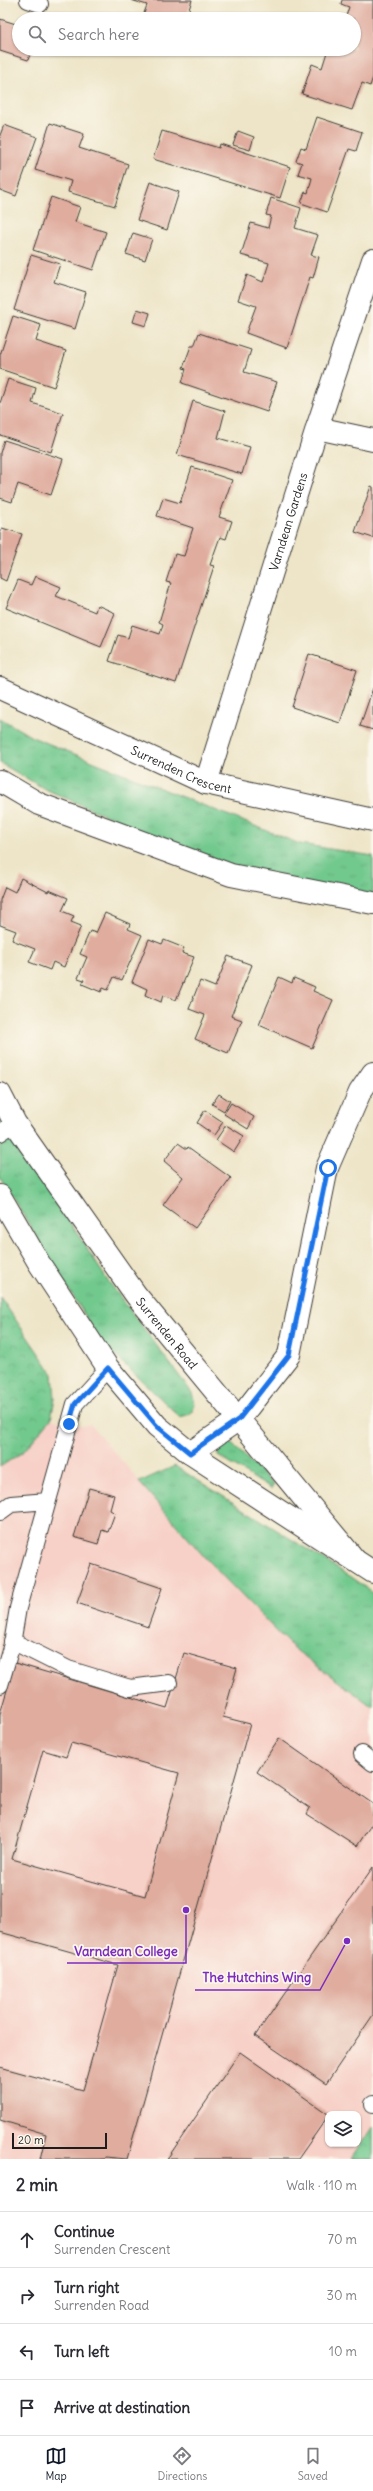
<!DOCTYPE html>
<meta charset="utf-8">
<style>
:root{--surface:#fff;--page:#f7f7f7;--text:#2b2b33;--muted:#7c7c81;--line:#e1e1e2;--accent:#111827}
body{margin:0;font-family:Delius,sans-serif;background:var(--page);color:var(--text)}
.controls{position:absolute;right:12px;bottom:12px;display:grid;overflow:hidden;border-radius:8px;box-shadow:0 1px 3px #0004}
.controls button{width:36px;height:36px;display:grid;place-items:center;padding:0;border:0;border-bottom:1px solid var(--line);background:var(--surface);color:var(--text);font:20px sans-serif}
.scale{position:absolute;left:12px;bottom:10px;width:95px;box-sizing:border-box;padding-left:4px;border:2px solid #1c1c1c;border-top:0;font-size:11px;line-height:14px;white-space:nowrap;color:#1c1c1c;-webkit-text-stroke:3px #fbf7ec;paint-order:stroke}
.stop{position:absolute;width:12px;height:12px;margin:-9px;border:3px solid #1a73e8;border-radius:50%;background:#fff}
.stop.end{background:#1a73e8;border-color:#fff;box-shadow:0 1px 4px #0008}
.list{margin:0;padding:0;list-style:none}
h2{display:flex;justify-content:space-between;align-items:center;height:52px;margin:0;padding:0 16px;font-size:17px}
h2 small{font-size:13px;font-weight:400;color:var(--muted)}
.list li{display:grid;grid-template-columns:26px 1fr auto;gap:12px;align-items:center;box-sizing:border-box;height:56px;padding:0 16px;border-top:1px solid var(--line)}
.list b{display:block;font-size:15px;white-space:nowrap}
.list p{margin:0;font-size:13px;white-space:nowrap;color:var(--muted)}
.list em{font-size:13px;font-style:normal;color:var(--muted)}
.icon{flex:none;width:22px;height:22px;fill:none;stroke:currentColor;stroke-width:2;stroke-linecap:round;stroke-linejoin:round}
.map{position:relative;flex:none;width:373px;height:2159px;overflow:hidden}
.search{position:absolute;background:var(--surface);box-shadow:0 1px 3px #0004;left:12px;right:12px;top:12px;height:44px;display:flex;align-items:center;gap:10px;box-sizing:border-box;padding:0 14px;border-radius:22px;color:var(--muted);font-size:15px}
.sheet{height:276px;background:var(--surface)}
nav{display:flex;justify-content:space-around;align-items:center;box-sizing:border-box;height:56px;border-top:1px solid var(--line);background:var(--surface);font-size:11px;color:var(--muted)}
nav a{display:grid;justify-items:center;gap:2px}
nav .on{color:var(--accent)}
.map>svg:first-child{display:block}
.built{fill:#f7d1c8;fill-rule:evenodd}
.grass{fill:url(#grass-tufts);stroke:#477255}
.park{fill:url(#park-crowns);stroke:#477255}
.building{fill:#dfac9e;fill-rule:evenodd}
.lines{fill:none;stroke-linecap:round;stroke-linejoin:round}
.service-casing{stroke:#3c3a36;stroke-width:18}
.minor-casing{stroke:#3c3a36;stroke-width:24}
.tertiary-casing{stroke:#3c3a36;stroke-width:24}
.service{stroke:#fff;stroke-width:16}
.minor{stroke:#fff;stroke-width:22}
.tertiary{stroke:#fff;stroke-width:22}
.route{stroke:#1a73e8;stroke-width:5}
.labels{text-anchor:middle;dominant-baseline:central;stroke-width:3.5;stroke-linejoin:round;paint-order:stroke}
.street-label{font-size:12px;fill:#1c1c1c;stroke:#fbf7ec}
.leader{fill:none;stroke:#7b2cbf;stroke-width:1.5}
.callout-dot{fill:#7b2cbf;stroke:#fbf7ec;stroke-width:1.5}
.callout-label{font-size:13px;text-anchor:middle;font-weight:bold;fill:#7b2cbf;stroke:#fbf7ec;stroke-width:3.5;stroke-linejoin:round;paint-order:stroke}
</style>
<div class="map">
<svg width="373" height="2159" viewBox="0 0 373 2159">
<defs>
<pattern id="grass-tufts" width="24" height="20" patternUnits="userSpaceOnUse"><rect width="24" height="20" fill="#72c98e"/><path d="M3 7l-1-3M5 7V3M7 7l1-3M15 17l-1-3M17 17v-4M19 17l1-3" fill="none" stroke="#62ac7a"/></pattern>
<pattern id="park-crowns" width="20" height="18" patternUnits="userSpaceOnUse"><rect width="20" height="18" fill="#72c98e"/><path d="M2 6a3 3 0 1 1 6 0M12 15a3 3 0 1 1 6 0" fill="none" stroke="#62ac7a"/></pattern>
</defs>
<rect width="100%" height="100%" fill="#fbf7ec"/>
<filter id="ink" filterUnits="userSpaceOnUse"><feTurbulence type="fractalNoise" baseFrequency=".025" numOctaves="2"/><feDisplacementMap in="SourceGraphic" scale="8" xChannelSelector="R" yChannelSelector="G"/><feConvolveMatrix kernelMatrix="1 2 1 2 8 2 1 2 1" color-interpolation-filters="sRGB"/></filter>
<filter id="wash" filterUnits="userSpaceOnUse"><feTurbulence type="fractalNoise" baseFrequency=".012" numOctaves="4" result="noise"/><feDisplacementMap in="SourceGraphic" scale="16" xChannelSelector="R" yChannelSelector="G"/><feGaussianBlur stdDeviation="0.9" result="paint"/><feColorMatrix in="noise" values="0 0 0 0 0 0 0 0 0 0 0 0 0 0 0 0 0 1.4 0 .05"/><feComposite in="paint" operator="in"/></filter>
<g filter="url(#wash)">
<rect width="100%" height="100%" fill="#eee5c8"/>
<path class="built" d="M0,1297L53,1374L55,1398L51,1419L82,1426L90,1424L208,1561L293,1648L373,1707V2159H0ZM328,2114H358V2144H328Z"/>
<path class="grass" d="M0,718L32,737L300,844L373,856V899L232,871L45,789L0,763Z
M0,1115L106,1278L192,1393L195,1404L191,1414L180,1417L101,1342L0,1177Z
M225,1440L232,1444L274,1485L271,1489L218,1456V1447Z
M175,1466L345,1573L373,1593V1707L293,1648L208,1561L139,1482Z"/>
<path class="park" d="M0,1297L53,1374L55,1398L51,1419L24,1451L0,1467Z
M373,2126V2159H351Z"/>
<g id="blocks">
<path class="building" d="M131,0H192L186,19H142L147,5Z
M342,0H373V77L370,86L362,83L352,110L302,94L312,64L322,68L328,49H354V19H345L349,7L341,4Z
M0,19L19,25V49H32L28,60L0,51Z
M317,117L362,132L356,151L349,149L327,212L301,203L305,192L308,193L312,178L298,174L302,163L296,161L301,147L306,149Z
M50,123L84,134L79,148L128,164L115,206L68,192L71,181L35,170Z
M4,125L37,137L16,196L0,190V135Z
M162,131L219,148L220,144L290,167L280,198L153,159Z
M238,131L254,137L250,150L233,145Z
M150,182L179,192L167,230L137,220Z
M51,197L80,207L75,222L106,232L93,270L33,250Z
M271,198L301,208L295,228L318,235L311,255L319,257L313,278L310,277L287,348L246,333L256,306L238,300L247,275L263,282L269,263L241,255L251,223L268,228L271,216L266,215Z
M133,233L152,239L145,260L126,254Z
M31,255L60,264L54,282L86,292L75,329L14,310Z
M137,309L150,313L146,326L133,322Z
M13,316L41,325L36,341L66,351L54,387L0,369V355Z
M199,333L251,350L244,372L277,382L267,412L182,383L186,369L183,368L191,346H194Z
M8,379L36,388L32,403L63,413L51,452L0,435V403Z
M193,401L225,411L218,438L250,447L242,474L177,455Z
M4,440L63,459L51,495L18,484L12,502L0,498V453Z
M192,467L232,480L219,517L232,521L226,539L220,537L210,565L214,566L176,683L109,661L118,635L128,638L132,625L160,634L163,624L159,622L171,583L166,582L175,554L184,556L193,528L157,516L163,498L180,503Z
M371,486L373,487V538L355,532Z
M2,528L22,534L6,581L0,578V531Z
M35,576L61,587L56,596L95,612L97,605L115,613L101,647L6,608L18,580L31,585Z
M309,654L357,670L340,723L292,707Z
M373,688V730L360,726Z
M21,878L48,892L49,890L68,898L62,911L74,916L71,922L81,926L64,967L53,962L50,970L29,962L35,949L12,940L16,931L0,925V900L5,887L15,892Z
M105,913L130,924L128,929L142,935L122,980L114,977L108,990L103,988L101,992L82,984L84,980L78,978L87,957L80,954L90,931L96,933Z
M149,939L162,944L164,940L184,948L182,953L194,957L176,1000L163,995L161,1002L145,995L147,989L132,982Z
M228,956L252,965L231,1016L242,1020L228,1053L195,1039L205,1015L189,1009L200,981L215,987Z
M279,977L292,983L294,978L315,987L313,991L333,1000L312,1048L259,1025Z
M219,1094L230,1101L224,1111L212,1104Z
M231,1103L254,1117L248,1129L224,1114Z
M205,1110L223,1122L214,1135L197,1123Z
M226,1125L244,1136L234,1152L216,1140Z
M178,1143L187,1149L188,1147L231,1178L195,1228L163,1205L183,1177L164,1161Z
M89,1488L114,1495L110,1510L115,1513L108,1532L102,1530L98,1544L74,1537Z
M91,1564L162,1588L148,1627L77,1603Z
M184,1653L237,1668L223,1717L250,1724L127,2159L105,2157L104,2159H40L46,2134L0,2120V2067L83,2090L118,1965L0,1932V1714L15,1663L167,1708ZM71,1743L179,1773L145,1896L12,1859L43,1750L66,1757Z
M279,1738L373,1804V1822L357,1846L307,1814L310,1808L257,1772Z
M373,1867V2015L326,2084L255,2036Z
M240,2052L328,2114V2116L298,2159H167Z"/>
</g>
</g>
<g filter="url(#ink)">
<use href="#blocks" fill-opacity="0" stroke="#3c3a36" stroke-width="1"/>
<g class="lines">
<g class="service-casing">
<path id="service" d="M28,0L40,4
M0,1133L15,1123
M0,1512L11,1504L48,1501
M12,1641L68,1669L130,1688L169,1683
M0,1685L12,1644L18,1608L75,1404L108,1368
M362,1754L373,1763
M373,2105V2104"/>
</g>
<g class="minor-casing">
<g id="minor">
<path d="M317,428L373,440"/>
<path id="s1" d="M0,688L206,783L373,820"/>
<path d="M0,781L39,804L231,875L373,903"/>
<path id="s2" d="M206,783L317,428L373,260"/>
<path d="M190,1453L239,1419L289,1355L327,1168L360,1092L373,1073"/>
</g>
</g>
<g class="tertiary-casing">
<g id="tertiary">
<path id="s3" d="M0,1094L15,1123L136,1295L354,1559"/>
<path d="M0,1196L39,1263L108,1368L157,1426L190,1453L373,1572"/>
</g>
</g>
<use href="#service" class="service"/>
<use href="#minor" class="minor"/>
<use href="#tertiary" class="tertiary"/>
</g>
</g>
<g class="lines" filter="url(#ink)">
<path class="route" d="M69,1424L75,1404L108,1368L157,1426L190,1453L239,1419L289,1355L328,1168"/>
</g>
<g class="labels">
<g class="street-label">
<text stroke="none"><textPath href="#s2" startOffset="274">Varndean Gardens</textPath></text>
<text stroke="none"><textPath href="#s1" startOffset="199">Surrenden Crescent</textPath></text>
<text stroke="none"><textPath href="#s3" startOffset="292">Surrenden Road</textPath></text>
</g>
</g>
<path class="leader" d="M186 1910L186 1963H67M347 1941L320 1990H195"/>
<g class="callout-dot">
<circle cx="186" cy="1910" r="4"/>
<circle cx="347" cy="1941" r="4"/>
</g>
<g class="callout-label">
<text x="126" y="1956">Varndean College</text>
<text x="257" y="1982">The Hutchins Wing</text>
</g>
</svg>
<div class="controls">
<button><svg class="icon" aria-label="layers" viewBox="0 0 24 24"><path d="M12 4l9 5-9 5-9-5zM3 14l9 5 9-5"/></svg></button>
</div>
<div class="scale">20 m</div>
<div class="stop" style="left:328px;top:1168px"></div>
<div class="stop end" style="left:69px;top:1424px"></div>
<div class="search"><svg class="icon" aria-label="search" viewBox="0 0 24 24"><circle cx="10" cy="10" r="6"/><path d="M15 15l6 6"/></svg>Search here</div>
</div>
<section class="sheet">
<h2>2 min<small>Walk · 110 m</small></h2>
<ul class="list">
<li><svg class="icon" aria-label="ahead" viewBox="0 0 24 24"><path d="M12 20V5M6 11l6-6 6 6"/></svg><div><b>Continue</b><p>Surrenden Crescent</p></div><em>70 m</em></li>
<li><svg class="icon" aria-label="right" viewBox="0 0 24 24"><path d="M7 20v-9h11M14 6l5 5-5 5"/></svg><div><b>Turn right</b><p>Surrenden Road</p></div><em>30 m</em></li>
<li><svg class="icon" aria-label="left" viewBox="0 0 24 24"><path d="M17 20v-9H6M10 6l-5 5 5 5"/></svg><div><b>Turn left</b></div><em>10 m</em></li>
<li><svg class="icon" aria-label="arrive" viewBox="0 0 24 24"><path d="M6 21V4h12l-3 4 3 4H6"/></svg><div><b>Arrive at destination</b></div></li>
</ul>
</section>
<nav>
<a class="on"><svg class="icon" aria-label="map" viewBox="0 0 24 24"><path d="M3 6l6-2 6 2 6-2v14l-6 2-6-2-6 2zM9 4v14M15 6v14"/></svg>Map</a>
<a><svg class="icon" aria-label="directions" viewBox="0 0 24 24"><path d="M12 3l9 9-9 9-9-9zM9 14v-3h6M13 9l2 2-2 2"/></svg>Directions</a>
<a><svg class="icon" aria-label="saved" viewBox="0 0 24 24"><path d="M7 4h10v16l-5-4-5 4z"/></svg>Saved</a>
</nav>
